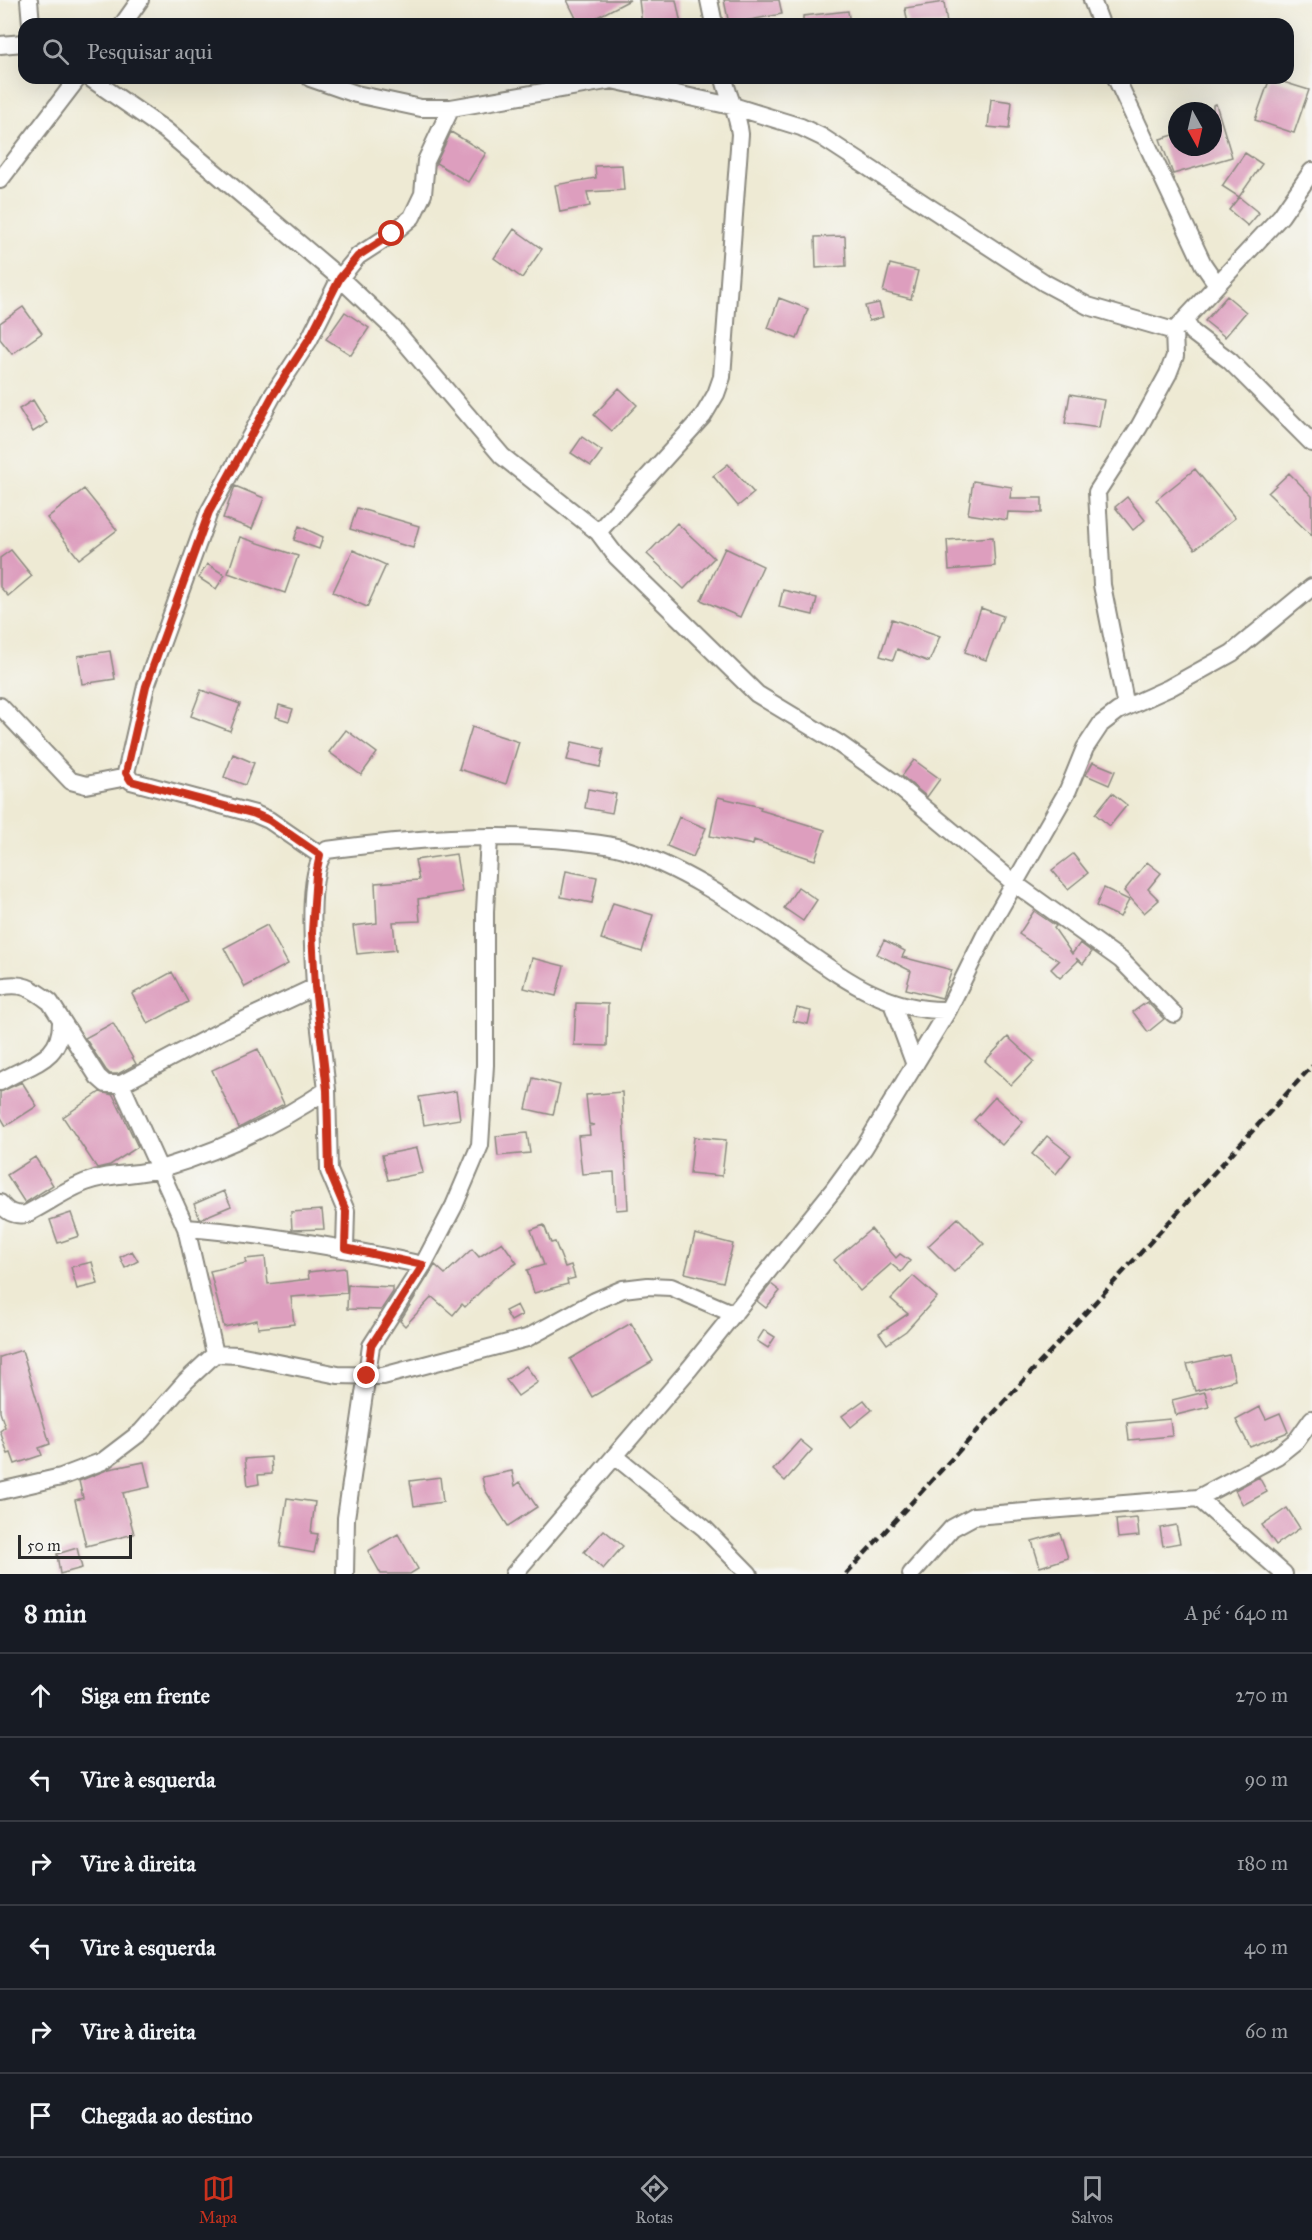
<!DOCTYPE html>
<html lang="pt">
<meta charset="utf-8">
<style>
:root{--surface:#171b24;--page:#242831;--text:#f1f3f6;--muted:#9ea1a6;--line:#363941;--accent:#c8321e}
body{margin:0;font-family:"IM FELL Great Primer",serif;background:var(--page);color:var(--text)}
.compass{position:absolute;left:1168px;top:102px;width:54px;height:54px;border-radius:50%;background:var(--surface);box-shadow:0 6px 24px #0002;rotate:172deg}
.scale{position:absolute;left:18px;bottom:15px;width:114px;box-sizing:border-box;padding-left:6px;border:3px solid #2b2b2b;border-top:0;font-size:16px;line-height:21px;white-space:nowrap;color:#2b2b2b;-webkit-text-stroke:4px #f6f6f2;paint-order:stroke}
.stop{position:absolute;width:18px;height:18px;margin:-14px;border:4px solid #c8321e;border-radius:50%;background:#fff}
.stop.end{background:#c8321e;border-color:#fff;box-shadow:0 2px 6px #0008}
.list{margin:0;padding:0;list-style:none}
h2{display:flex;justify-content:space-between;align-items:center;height:78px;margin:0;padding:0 24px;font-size:26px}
h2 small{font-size:20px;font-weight:400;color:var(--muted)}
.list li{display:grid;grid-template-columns:39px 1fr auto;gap:18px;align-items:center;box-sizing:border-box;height:84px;padding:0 24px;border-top:2px solid var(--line)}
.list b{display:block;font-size:22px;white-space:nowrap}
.list em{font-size:20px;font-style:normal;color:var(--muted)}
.icon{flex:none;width:33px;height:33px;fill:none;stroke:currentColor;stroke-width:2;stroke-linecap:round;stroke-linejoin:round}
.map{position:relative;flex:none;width:1312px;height:1574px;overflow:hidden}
.search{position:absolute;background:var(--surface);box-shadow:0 6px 24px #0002;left:18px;right:18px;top:18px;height:66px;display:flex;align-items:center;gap:15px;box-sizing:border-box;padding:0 21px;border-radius:18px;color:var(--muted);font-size:22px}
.sheet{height:582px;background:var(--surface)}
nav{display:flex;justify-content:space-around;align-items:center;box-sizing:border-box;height:84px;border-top:2px solid var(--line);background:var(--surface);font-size:16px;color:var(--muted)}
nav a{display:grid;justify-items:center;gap:3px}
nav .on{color:var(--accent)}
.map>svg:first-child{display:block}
.building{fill:#dd9ebe}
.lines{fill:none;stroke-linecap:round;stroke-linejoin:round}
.minor-casing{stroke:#8c8a80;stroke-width:20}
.minor{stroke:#fff;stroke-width:16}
.rail{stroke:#2b2b2b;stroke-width:4.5;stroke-dasharray:9 4.5;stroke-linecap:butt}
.route{stroke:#c8321e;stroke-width:8}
</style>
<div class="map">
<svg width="1312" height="1574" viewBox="0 0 1312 1574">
<rect width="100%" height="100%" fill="#f6f6f2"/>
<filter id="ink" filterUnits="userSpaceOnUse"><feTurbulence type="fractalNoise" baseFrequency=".0167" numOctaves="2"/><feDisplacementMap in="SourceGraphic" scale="12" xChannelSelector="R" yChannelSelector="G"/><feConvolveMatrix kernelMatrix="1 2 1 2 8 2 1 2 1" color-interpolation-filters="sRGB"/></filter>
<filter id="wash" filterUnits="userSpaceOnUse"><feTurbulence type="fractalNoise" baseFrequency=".008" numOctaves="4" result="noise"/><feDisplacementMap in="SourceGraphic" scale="24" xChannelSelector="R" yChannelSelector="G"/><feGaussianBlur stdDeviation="1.35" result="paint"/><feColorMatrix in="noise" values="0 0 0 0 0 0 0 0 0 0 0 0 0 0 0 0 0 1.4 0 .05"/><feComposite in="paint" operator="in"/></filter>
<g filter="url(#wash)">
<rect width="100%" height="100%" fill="#eeead4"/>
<g id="blocks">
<path class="building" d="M567,0H630L584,24H579Z
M639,0H676L681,24H642Z
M724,0H779L782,14L729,24Z
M944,2L947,24H908L905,8Z
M848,11L850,24H803V16Z
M1270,78L1309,90L1294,133L1255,120Z
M991,99L1012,102L1009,129L988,127Z
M1216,104L1232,157L1173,174L1160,139L1177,134V147H1213V105Z
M451,132L486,153L468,182L436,163Z
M1245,153L1262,164L1239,197L1222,186Z
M622,165L624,190L587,192L590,206L560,212L555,185L596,178L595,166Z
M1239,197L1259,213L1248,226L1229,210Z
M514,229L542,249L522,278L494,258Z
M845,236L846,266L816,268L815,237Z
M890,264L918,271L911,299L883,292Z
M1227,296L1246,312L1225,337L1205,321Z
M779,298L808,309L797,339L768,328Z
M879,303L883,317L869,321L865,306Z
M23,307L42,333L12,354L0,339V323Z
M345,312L369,328L351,355L326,339Z
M619,388L637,405L612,431L594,415Z
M1070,394L1104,400L1099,428L1065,423Z
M33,400L47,423L33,432L19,409Z
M582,437L602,451L591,466L571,453Z
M728,464L754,493L738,506L713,476Z
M1195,469L1235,518L1195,549L1156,500Z
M1289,473L1312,496V536L1268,493Z
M973,481L1012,487L1010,498H1042V513L1008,512L1007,520L968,514Z
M235,486L264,498L252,529L223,518Z
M84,489L117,530L79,559L47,518Z
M1127,497L1145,520L1133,530L1115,507Z
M357,508L419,526L413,548L350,529Z
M677,523L714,558L684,589L647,554Z
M299,526L323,537L319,549L294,540Z
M240,537L298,556L285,593L228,573Z
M993,537L995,566L949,570L947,540Z
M725,548L763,566L740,617L701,600Z
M11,550L32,576L8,596L0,587V558Z
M353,550L386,565L367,607L333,592Z
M207,564L225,575L216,589L199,578Z
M783,590L817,598L813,615L779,607Z
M981,608L1003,616L986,660L965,652Z
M892,619L940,636L929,662L897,649L893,660L880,656Z
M110,651L115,679L82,684L78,656Z
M201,690L240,704L230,731L191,716Z
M279,705L293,709L289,721L276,717Z
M472,727L519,742L506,784L459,769Z
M346,730L377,753L361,775L329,752Z
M572,742L604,749L600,767L567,760Z
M233,754L254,763L245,785L224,777Z
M914,760L940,779L927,797L902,776Z
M1093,762L1115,771L1109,785L1086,775Z
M588,789L616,794L612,813L585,808Z
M1112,793L1127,805L1110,826L1095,814Z
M718,797L761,807L760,810L825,830L815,860L754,840L753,845L710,836Z
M679,817L706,828L693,857L667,846Z
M456,854L462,892L418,899L420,921L393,922L396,950L357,954L353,926L377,923L375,883L419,880L415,860Z
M1073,854L1088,873L1068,889L1052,870Z
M1147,862L1161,873L1148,889L1159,900L1144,913L1124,891Z
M566,871L597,877L592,903L561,897Z
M798,887L817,900L803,921L784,908Z
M1104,888L1129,900L1120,917L1096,906Z
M613,903L653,915L642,952L601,939Z
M1034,911L1056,926L1054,928L1072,954L1080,943L1092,952L1083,964L1076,958L1078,961L1060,978L1051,969L1059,961L1019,934Z
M267,925L288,964L245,987L224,948Z
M884,940L905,951L902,957L952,970L942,998L906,989L911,971L877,954Z
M532,958L564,966L556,996L524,988Z
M172,972L188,1002L148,1024L132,994Z
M1147,1002L1164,1019L1148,1032L1133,1012Z
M576,1003L608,1004L607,1046L574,1045Z
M797,1008L811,1011L808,1024L793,1021Z
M113,1023L136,1064L118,1074H110L106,1070L85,1038Z
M1008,1037L1034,1061L1011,1085L985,1061Z
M258,1049L284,1104L239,1128L212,1070Z
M533,1078L560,1085L553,1115L526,1109Z
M22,1082L37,1106L6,1126L0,1116V1092Z
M456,1091L460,1119L424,1125L419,1097Z
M100,1092L113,1095L138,1147L110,1165L97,1168L63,1117Z
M622,1092L628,1209L616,1210L614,1172L582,1174L578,1136L590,1135L589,1126L595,1125L589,1124L586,1095Z
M995,1097L1023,1122L1002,1145L974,1120Z
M527,1133L530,1153L498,1156L496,1136Z
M1047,1136L1071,1155L1056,1174L1032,1154Z
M694,1137L726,1140L722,1176L690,1173Z
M417,1148L423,1173L388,1180L382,1155Z
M35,1157L53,1185L25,1203L7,1175Z
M224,1191L231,1206L200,1219L194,1204Z
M322,1210L324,1229L292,1230L291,1212Z
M71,1213L79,1236L58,1243L50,1220Z
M958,1218L984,1244L954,1272L928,1246Z
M544,1225L551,1243L555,1242L565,1267L571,1265L575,1278L567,1280L568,1284L534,1293L527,1270L544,1265L531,1230Z
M871,1229L896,1258L900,1254L910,1261L901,1272L891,1264L860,1291L834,1260Z
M695,1234L733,1244L723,1282L685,1273Z
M502,1242L517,1263L495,1277L465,1307L462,1304L453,1315L432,1297L405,1326L400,1321L435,1265L445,1274L472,1249L479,1257Z
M132,1251L138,1261L125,1268L120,1257Z
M265,1257L268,1284L309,1279L308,1272L345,1268L347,1293L291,1297L294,1324L258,1328L257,1320L224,1327L210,1271L246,1263L245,1259Z
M92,1262L98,1284L77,1289L71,1267Z
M913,1276L937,1297L906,1331L887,1344L879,1333L908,1314L891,1299Z
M771,1284L780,1291L766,1308L757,1301Z
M348,1285L393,1287V1292L381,1310L347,1309Z
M517,1305L522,1315L511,1321L505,1311Z
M631,1323L653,1361L592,1397L570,1359Z
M764,1330L775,1337L768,1348L757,1341Z
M22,1350L50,1444L39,1448L42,1455L15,1464L11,1453L8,1454L0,1431L5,1427L0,1412V1357Z
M1229,1355L1235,1380L1195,1391L1187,1364Z
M526,1366L538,1382L518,1396L506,1380Z
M1205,1392L1209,1407L1176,1415L1172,1400Z
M864,1400L872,1410L851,1427L842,1416Z
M1260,1407L1266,1419L1280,1413L1288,1432L1250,1447L1236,1420Z
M1170,1419L1172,1436L1129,1440L1127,1423Z
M800,1440L812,1450L785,1481L773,1470Z
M271,1457L272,1474L258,1475L259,1484L248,1486L245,1459Z
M144,1462L150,1487L123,1493L134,1534L86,1546L75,1500L83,1498L79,1481L109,1469Z
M512,1471L515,1486L520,1482L537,1507L508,1526L485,1490L482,1477Z
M440,1477L443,1502L414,1506L410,1481Z
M1259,1477L1267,1492L1243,1505L1235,1490Z
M287,1498L315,1502L311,1533L318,1534L314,1553L280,1547Z
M1287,1508L1300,1528L1276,1545L1262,1525Z
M1137,1518L1139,1536L1118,1538L1116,1520Z
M1176,1525L1180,1543L1163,1546L1160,1528Z
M604,1530L623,1546L603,1569L584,1552Z
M1060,1533L1068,1558L1040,1567L1032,1541Z
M398,1534L418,1569L410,1574H381L368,1551Z
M77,1548L82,1568L60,1574L57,1554Z"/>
</g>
</g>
<g filter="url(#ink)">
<use href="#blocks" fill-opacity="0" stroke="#8c8a80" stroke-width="1.5"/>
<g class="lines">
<g class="minor-casing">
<path id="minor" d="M29,0L31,24
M709,0L714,24
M1092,0L1101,24
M123,24L140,0
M0,45L24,43
M90,78L165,130L340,278L394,329L502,456L598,532L616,556L757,694L838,743L893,782L1014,883L1121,960L1174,1014
M310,78L356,94L421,108H451L612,80L736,107L801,127L822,137L1045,283L1088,306L1174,331
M1116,78L1203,264L1216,283
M0,180L78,78
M1185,321L1192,332L1230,361L1312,443
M1174,331L1281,216L1312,171
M598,532L703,416L716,394L722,377L740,134C738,113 728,98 724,78
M0,706L71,781L86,785L127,777
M1126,707L1102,585L1097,492L1139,427L1168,374L1175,356L1174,331
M320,855L269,820L255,814L131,781L126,773L146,686L209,512L273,395L309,340L340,278L358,256L392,234L412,217L423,194L426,161L451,108
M0,987C22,982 32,988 50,1002L98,1077L106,1084H121L223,1030L315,987C314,958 305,868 327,850C408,839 493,832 575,841C591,843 609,844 624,849C681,867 734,903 783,936C836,972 881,1012 948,1010
M892,1003L915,1065
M0,1082C30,1063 62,1062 61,1020
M121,1084L186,1228C267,1234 345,1248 423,1265
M327,1090L329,1171L346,1211L345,1248
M0,1203C7,1212 14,1216 26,1214C46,1204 65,1190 86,1182C111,1172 138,1176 163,1168C223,1150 275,1125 327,1090L315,987
M186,1228L215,1354
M615,1456L704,1528L749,1574
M0,1491L61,1477L103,1461L141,1432L186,1381L215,1354L238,1355L338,1375L383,1376L527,1338L595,1301L623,1289L648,1286L671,1287L734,1314
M1198,1498L1284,1574
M345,1574L346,1518L371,1346L423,1265L454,1206L480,1145L485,1065V911L489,838
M514,1574L690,1368L834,1189L864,1148L948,1010L986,933L1068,790L1085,748L1101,724L1118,711L1169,688L1232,653L1312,587
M911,1574L952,1528L974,1516L1198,1498L1277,1456L1297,1440L1312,1419"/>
</g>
<use href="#minor" class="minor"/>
<path class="rail" d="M846,1574L1312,1066"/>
</g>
</g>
<g class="lines" filter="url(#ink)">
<path class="route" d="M367,1376L371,1346L423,1265L345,1248L346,1211L329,1171L327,1090L315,987L312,932L316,874L320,855L269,820L255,814L131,781L126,773L146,686L209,512L273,395L309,339L340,278L358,256L392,234"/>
</g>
</svg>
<svg class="compass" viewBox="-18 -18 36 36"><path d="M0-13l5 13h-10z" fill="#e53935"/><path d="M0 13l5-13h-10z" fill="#9ea1a6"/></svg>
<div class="scale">50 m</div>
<div class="stop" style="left:392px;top:234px"></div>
<div class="stop end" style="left:367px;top:1376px"></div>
<div class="search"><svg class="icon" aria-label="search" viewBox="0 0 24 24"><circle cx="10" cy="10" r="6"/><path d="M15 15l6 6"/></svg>Pesquisar aqui</div>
</div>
<section class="sheet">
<h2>8 min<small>A pé · 640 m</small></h2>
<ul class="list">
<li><svg class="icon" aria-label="ahead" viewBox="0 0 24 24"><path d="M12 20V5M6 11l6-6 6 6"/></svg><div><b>Siga em frente</b></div><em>270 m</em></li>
<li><svg class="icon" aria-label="left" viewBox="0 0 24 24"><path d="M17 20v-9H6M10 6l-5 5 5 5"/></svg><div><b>Vire à esquerda</b></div><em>90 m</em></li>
<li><svg class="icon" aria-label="right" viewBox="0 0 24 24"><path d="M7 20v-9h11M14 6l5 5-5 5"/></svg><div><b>Vire à direita</b></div><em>180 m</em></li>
<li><svg class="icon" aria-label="left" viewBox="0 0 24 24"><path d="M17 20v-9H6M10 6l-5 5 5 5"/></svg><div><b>Vire à esquerda</b></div><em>40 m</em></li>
<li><svg class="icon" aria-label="right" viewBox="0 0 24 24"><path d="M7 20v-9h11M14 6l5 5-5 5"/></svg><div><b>Vire à direita</b></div><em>60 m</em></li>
<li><svg class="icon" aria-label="arrive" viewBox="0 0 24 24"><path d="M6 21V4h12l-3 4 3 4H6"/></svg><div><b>Chegada ao destino</b></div></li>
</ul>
</section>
<nav>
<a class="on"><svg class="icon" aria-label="map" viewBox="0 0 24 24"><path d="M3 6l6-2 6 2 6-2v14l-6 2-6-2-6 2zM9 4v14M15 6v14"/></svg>Mapa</a>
<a><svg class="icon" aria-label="directions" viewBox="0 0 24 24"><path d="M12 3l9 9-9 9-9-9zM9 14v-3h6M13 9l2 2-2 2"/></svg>Rotas</a>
<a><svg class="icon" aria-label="saved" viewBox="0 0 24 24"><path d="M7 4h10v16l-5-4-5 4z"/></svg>Salvos</a>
</nav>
